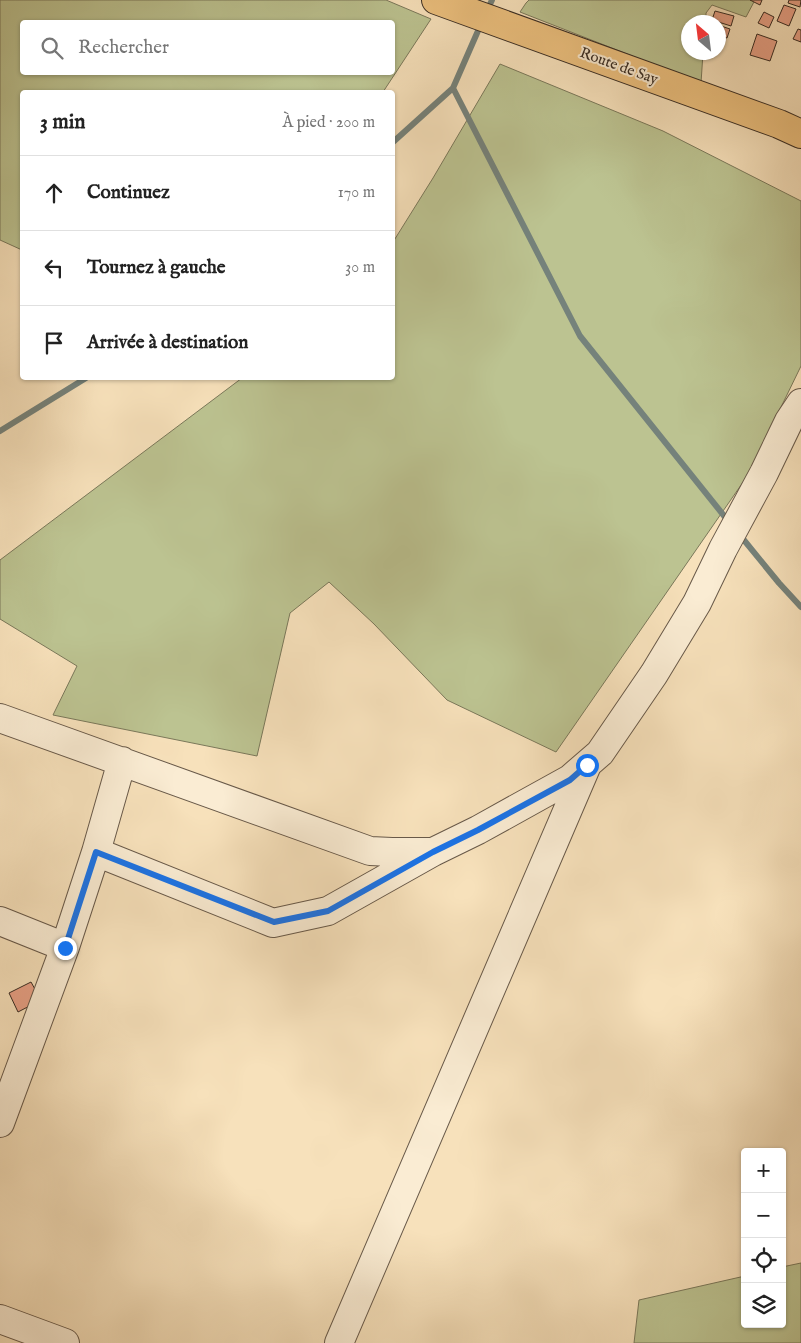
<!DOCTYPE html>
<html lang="fr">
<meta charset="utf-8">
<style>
:root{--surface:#fff;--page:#f6f6f6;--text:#222;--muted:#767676;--line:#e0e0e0}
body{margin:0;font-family:"IM FELL English",serif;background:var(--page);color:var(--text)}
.controls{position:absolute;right:15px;bottom:15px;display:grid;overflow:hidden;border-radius:5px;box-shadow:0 1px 4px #0004}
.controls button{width:45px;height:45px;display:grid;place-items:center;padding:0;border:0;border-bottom:1px solid var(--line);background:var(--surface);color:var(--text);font:25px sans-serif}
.compass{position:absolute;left:681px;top:15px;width:45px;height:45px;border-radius:50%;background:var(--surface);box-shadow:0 1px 4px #0004;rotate:332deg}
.stop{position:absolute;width:15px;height:15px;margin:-11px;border:4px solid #1a73e8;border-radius:50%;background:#fff}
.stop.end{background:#1a73e8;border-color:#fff;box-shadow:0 1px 5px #0008}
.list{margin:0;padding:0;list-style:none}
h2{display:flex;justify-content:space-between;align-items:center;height:65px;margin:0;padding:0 20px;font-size:21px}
h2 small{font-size:16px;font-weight:400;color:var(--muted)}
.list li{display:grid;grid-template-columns:32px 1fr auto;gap:15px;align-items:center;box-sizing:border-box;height:75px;padding:0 20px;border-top:1px solid var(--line)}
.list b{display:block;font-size:19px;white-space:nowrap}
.list em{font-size:16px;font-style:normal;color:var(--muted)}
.icon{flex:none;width:28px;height:28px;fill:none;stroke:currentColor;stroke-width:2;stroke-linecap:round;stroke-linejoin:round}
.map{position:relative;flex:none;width:801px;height:1343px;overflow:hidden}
.search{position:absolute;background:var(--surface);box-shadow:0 1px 4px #0004;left:20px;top:20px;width:375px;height:55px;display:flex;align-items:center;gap:12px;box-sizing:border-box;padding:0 18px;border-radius:5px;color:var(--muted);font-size:19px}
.panel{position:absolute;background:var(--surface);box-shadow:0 1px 4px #0004;left:20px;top:90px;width:375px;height:290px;border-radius:5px}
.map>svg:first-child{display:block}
.green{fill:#bcc391;stroke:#7a785a;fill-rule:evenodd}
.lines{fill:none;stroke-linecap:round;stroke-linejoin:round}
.stream{stroke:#75827b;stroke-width:6}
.building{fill:#e8a186;stroke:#382c23}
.minor-casing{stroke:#685949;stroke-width:30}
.major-casing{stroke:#382c23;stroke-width:30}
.minor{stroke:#faecd3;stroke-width:28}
.major{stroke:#ecc07e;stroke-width:28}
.route{stroke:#1a73e8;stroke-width:6}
.labels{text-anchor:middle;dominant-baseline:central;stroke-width:4;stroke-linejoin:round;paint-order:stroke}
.street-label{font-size:15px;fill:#382c23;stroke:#faecd3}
</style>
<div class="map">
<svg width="801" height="1343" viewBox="0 0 801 1343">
<rect width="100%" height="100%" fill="#f7e1bb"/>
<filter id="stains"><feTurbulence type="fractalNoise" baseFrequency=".004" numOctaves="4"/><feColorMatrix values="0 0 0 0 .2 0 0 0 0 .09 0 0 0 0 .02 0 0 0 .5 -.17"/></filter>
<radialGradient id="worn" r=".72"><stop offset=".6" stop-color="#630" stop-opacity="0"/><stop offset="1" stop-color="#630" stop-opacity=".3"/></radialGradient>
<path class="green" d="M0,0H386L431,19L383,92H22V250L0,240ZM392,22V72H22V22Z
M529,0H755L746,17L712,5L706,13V22H688V52L703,53L701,83L520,12L526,3Z
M500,64L663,131L801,201V366L748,475L556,752L447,700L374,624L329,582L290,613L257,756L53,715L77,666L0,619V560L242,378H392L393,242L433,178Z
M801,1263V1343H634L639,1300L745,1276V1324H782V1267Z"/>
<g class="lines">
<path class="stream" d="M486,13L492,0
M453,88L580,336L729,522
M392,143L453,88L481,24
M0,431L86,378
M739,534L779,583L801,607"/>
</g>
<path class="building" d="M750,0H762L760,5Z
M789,0H801L800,7L788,3Z
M784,5L796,9L789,26L777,21Z
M715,11L734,16L731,26L712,20Z
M764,12L774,17L769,28L758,23Z
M718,25L730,29L727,38L718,35Z
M798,29L801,30V42L793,39Z
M757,34L777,41L770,61L750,55Z
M31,982L41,1000L18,1012L9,993Z"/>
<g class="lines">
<g class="minor-casing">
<path id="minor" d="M0,718L370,851L392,852H429
M96,852L273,923L328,911L433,852L478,830L570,779L600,753L654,674L697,603L723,549L764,473L789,421L801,403
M0,921L65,947
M0,1123L65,947L96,852L122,761
M0,1319L65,1343
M339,1343L587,765"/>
</g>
<g class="major-casing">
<path id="major" d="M436,0L779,124L801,134"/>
</g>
<use href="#minor" class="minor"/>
<use href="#major" class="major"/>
</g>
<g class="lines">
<path class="route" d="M65,948L96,852L274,922L328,911L433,852L478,830L570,780L587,765"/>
</g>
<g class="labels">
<g class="street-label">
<text transform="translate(619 66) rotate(20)">Route de Say</text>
</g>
</g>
<rect width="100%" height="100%" filter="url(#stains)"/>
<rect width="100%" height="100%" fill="url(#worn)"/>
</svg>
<div class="controls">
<button>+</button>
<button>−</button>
<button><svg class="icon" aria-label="locate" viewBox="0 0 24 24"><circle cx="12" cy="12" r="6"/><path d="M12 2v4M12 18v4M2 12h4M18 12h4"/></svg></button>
<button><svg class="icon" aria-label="layers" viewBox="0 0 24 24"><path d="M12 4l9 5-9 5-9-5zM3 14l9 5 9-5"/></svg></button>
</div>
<svg class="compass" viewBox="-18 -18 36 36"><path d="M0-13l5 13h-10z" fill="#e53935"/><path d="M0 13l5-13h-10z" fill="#767676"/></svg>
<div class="stop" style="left:587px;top:765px"></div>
<div class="stop end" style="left:65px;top:948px"></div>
<div class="search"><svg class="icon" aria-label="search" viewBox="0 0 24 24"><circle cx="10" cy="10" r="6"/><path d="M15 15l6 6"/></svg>Rechercher</div>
<section class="panel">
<h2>3 min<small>À pied · 200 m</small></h2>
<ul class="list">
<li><svg class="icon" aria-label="ahead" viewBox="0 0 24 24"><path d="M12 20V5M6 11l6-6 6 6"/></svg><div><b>Continuez</b></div><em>170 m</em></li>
<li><svg class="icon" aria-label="left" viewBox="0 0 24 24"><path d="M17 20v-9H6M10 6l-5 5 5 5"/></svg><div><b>Tournez à gauche</b></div><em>30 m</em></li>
<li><svg class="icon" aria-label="arrive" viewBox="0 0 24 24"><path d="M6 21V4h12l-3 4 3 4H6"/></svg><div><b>Arrivée à destination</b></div></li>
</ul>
</section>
</div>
